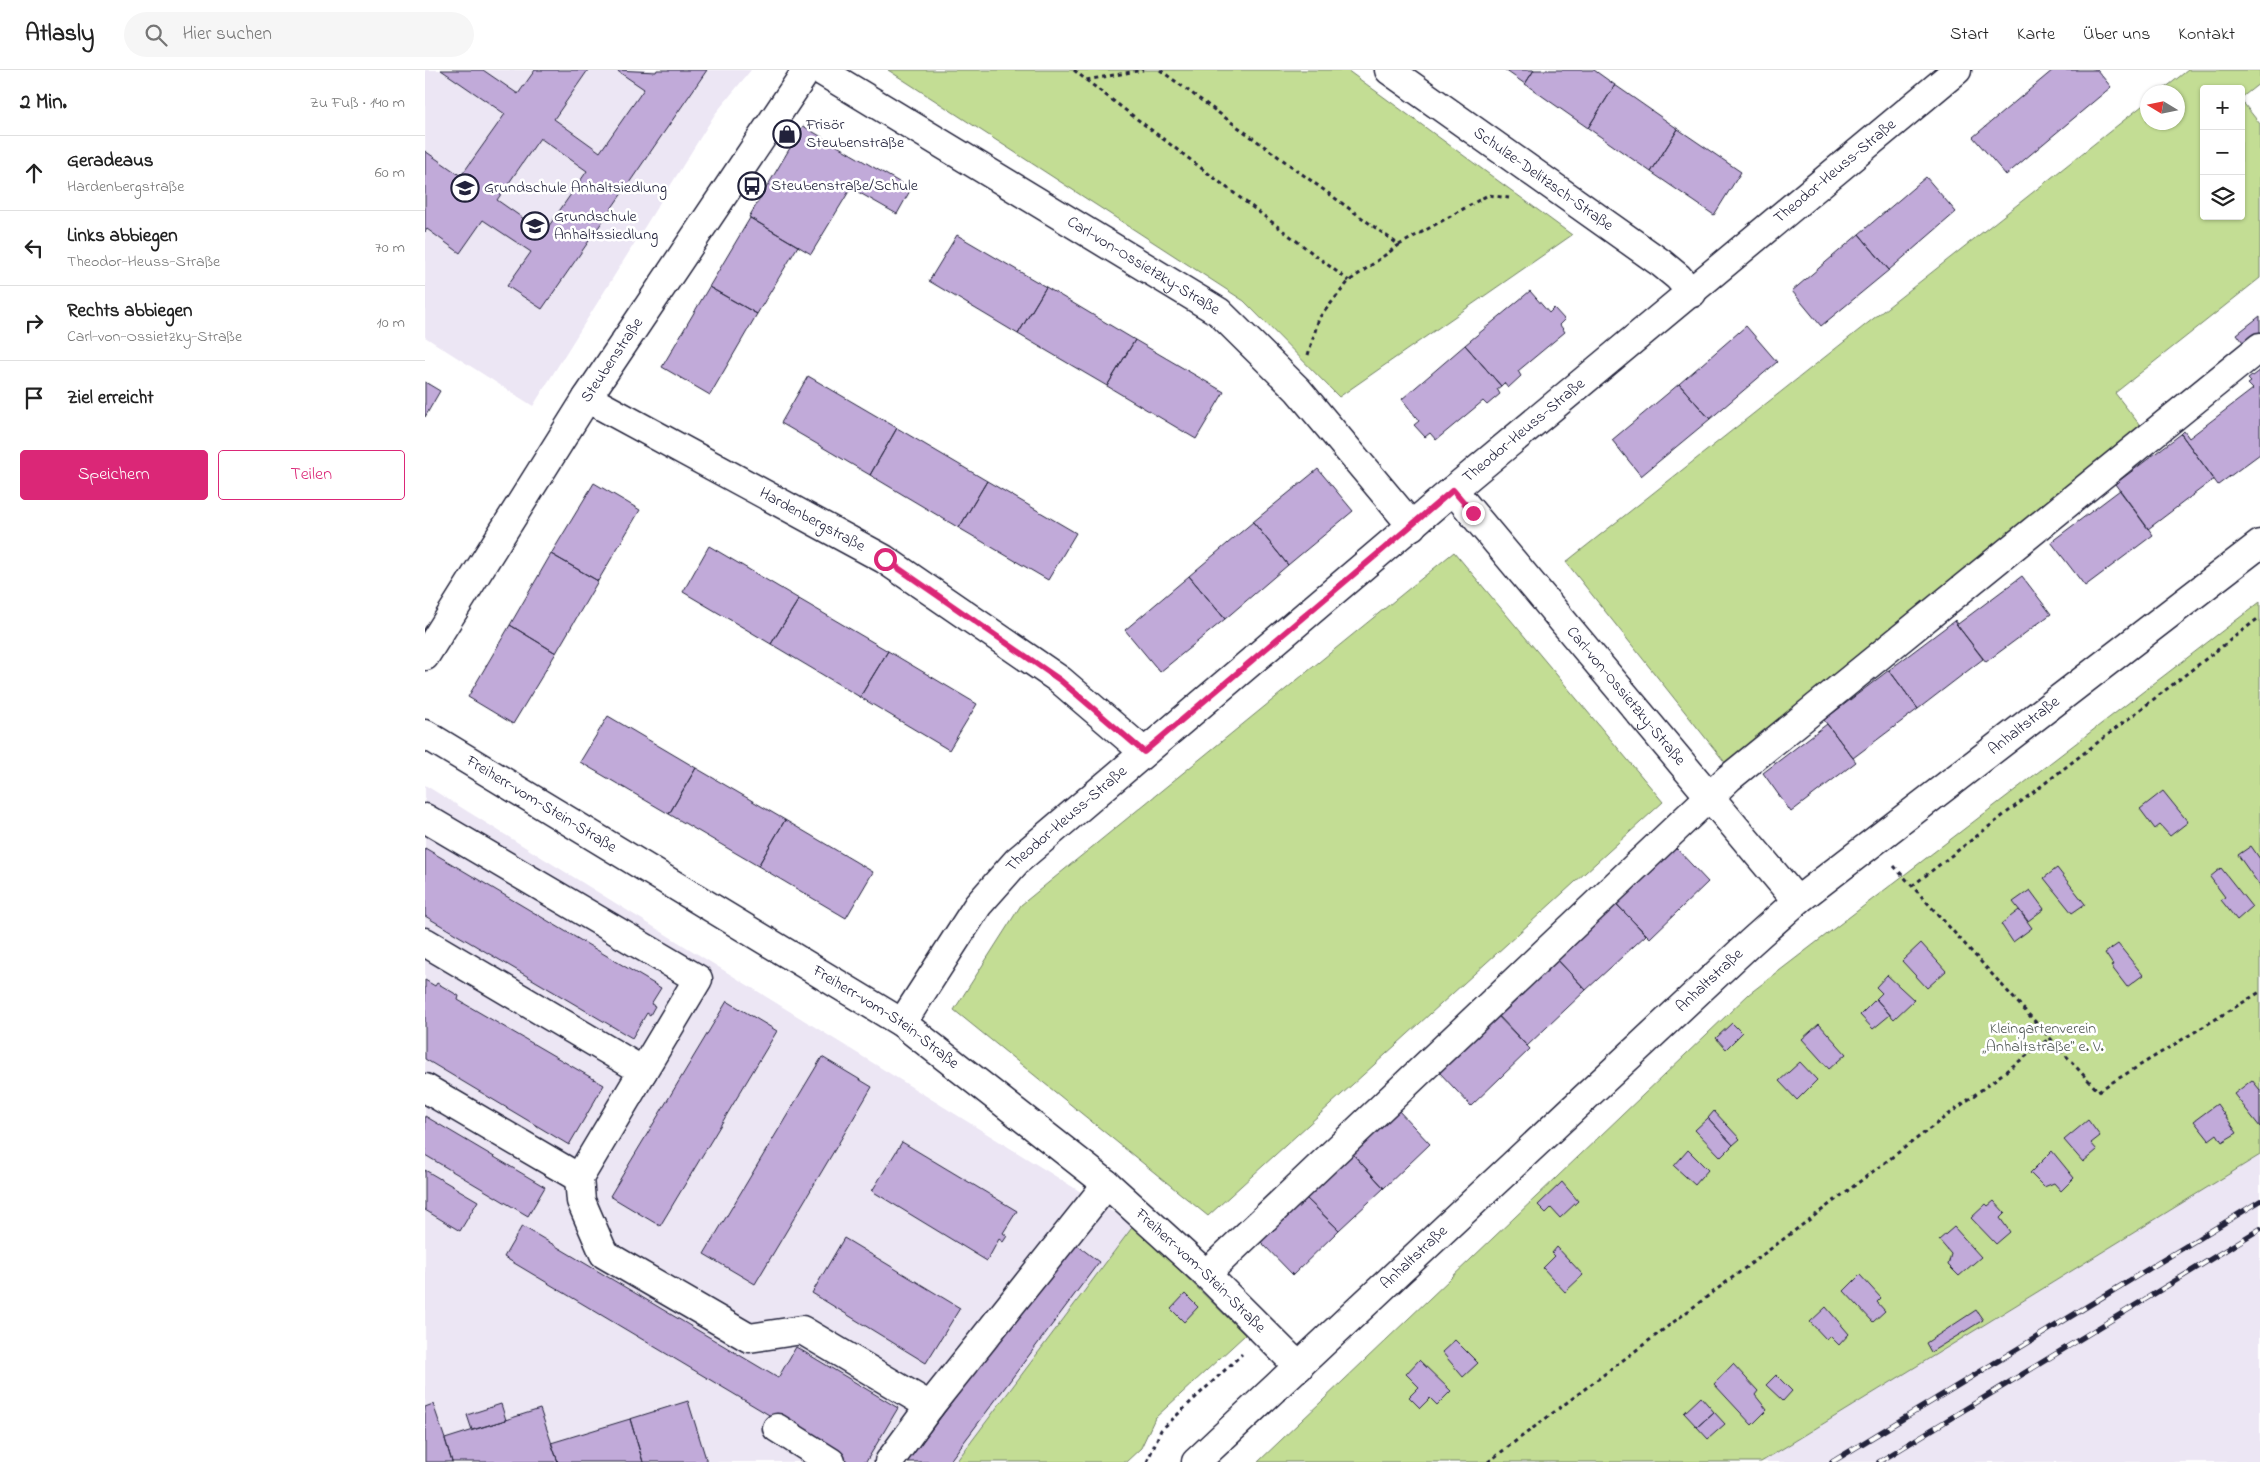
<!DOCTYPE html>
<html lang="de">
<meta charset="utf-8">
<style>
:root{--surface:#fff;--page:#f6f6f6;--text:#222;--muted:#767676;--line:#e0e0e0;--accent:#db2777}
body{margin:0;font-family:"Indie Flower",sans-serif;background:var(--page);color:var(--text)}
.controls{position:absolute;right:15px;top:15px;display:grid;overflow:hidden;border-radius:5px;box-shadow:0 1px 4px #0004}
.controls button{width:45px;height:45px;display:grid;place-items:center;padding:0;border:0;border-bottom:1px solid var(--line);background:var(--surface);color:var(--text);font:25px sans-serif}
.compass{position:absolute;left:1715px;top:15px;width:45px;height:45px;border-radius:50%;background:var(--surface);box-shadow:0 1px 4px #0004;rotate:280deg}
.stop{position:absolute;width:15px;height:15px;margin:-11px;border:4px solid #db2777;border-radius:50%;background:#fff}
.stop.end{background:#db2777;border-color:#fff;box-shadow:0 1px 5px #0008}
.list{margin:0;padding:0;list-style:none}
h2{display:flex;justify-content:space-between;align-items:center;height:65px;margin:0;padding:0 20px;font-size:21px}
h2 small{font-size:16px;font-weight:400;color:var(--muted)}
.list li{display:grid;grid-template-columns:32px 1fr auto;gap:15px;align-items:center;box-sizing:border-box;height:75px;padding:0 20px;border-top:1px solid var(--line)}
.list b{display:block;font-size:19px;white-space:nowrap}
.list p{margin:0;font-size:16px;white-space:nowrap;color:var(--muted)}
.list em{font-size:16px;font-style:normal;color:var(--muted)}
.actions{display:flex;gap:10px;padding:15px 20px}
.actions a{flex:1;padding:11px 0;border:1px solid var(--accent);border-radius:5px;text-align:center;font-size:18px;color:var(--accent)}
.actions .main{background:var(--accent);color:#fff}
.icon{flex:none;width:28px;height:28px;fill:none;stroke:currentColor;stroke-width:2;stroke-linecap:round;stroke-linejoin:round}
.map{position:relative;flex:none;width:1835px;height:1392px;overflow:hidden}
header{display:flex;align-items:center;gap:30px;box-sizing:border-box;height:70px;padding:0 25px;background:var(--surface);border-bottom:1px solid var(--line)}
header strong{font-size:24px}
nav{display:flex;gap:28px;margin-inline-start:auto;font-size:18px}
.search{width:350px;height:45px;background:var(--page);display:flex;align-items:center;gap:12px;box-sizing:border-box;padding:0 18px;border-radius:28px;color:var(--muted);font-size:19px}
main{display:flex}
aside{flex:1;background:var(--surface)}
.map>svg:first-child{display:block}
.built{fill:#ece6f4}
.green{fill:#c3dd94;stroke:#728068}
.building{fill:#c1aad9;stroke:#22223b;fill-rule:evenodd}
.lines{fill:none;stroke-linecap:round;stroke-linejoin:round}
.minor-casing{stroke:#22223b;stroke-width:31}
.path{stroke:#22223b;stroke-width:3;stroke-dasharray:4 4;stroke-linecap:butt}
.minor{stroke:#fff;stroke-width:28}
.rail-casing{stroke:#22223b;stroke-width:5.5}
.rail{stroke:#fff;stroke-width:4;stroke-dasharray:11;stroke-linecap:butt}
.route{stroke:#db2777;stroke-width:6}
.labels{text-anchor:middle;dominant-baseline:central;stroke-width:5;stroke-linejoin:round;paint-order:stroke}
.poi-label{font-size:16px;fill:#22223b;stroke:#fff;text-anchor:start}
.street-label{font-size:16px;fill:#22223b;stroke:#fff}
.park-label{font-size:16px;fill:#525a56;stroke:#fff}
</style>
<header>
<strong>Atlasly</strong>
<div class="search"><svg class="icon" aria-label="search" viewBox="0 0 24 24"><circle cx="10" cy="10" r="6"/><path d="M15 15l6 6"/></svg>Hier suchen</div>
<nav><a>Start</a><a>Karte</a><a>Über uns</a><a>Kontakt</a></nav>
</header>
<main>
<aside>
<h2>2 Min.<small>Zu Fuß · 140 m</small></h2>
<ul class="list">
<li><svg class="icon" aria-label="ahead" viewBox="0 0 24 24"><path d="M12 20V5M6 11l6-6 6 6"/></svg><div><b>Geradeaus</b><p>Hardenbergstraße</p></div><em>60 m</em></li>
<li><svg class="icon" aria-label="left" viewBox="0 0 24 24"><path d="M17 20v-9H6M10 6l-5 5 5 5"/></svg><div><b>Links abbiegen</b><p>Theodor-Heuss-Straße</p></div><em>70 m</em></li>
<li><svg class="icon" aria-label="right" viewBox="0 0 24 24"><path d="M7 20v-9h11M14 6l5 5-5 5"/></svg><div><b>Rechts abbiegen</b><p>Carl-von-Ossietzky-Straße</p></div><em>10 m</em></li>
<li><svg class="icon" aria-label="arrive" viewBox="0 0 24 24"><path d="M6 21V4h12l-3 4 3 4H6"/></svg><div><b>Ziel erreicht</b></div></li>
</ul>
<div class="actions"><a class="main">Speichern</a><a>Teilen</a></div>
</aside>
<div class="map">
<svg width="1835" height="1392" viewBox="0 0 1835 1392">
<rect width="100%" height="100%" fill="#fff"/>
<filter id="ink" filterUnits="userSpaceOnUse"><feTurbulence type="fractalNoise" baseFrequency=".02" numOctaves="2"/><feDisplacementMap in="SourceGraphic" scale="10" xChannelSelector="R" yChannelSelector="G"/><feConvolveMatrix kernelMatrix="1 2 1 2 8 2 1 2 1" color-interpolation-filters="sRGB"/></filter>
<g filter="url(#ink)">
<path class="built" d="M0,0H326L290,44L108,336L0,267Z
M0,715L709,1155L531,1392H0Z
M1835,1085V1392H1336Z"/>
<path class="green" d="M463,0H922L1147,165L914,327L819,231Z
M1763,0H1835V13L1816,28V19H1779V146H1816V30L1835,54V208L1690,323L1721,363L1302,695L1141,492L1722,32V52H1752V22H1735Z
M1029,482L1238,732L783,1146L529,940L596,835Z
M1835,532V1085L1336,1392H833L1324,924Z
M709,1155L820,1265L730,1348L716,1378L701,1392H531Z"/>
<path class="building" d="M16,0H58L93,24L110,0H163L129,49L175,82L219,19L191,0L231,2L232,0H282L117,239L82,216L106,182L58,150L35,183L2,159L0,162V81L36,106L80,44ZM115,68L162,101L119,163L72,130Z
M1080,0H1109L1100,14Z
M1109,0H1169L1190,15L1163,58L1100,14Z
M1628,0H1672L1686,17L1581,105L1548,67Z
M1190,15L1253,59L1226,102L1163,58Z
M378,56L486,119L472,144L426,118L386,184L324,147Z
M1253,59L1316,102L1289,145L1226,102Z
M1501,107L1531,142L1464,200L1434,164Z
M325,148L373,176L332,244L284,217Z
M1434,164L1464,200L1396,256L1367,221Z
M532,165L621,217L593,264L504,211Z
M284,217L332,244L285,325L237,297Z
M621,217L710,270L682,316L593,264Z
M1105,221L1124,243L1129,238L1140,250L1135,255L1140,262L1093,301L1096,306L1083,318L1079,313L1076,316L1040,275Z
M1835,246V264L1820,275L1812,264Z
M1321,256L1352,292L1285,349L1254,314Z
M710,270L799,322L771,369L682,316Z
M1040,275L1076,316L1072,319L1075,324L1062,335L1058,331L1011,370L1005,363L1000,367L989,355L994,351L977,329Z
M1835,300V384L1793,415L1756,364L1759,361L1764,368L1828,319L1823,314L1826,312L1823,309Z
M383,306L472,358L445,405L356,353Z
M0,312L15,321L0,347Z
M1254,314L1285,349L1216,406L1187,370Z
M472,358L562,411L534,458L445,405Z
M1756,364L1789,409L1723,459L1690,414Z
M893,399L928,441L863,495L828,452Z
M562,411L651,463L623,510L534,458Z
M169,413L215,440L173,511L126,484Z
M1695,420L1728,465L1660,516L1626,472Z
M828,452L863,495L800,549L764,506Z
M284,476L374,529L346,574L258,522Z
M126,484L173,511L131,583L85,555Z
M764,506L800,549L735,602L700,560Z
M1597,506L1626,544L1561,592L1529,551L1530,550L1533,554Z
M374,529L463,581L435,627L346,574Z
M1529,551L1558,589L1493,639L1464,600Z
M85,555L131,583L88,654L43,627Z
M463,581L552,634L524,680L435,627Z
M1464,600L1493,639L1428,688L1399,650Z
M183,646L271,698L244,744L155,692Z
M1402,654L1431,692L1366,742L1338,703Z
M271,698L360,750L333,796L244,744Z
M1738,721L1763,752L1745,766L1735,755L1730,759L1715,739Z
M360,750L448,802L421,848L333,796Z
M1826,776L1835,789V816L1813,785Z
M0,778L236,918L226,934L230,936L225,945L222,943L207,968L0,846Z
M1251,778L1283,812L1225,868L1191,834Z
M1632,798L1660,834L1647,843L1619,808Z
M1796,798L1827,837L1812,850L1796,830L1800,827L1785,807Z
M1605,820L1619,839L1603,851L1588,832Z
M1187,829L1221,865L1161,920L1128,885Z
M1594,840L1607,858L1588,872L1576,854Z
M1496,873L1521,901L1502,918L1477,891Z
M1693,874L1718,905L1702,917L1686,896L1688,895L1680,883Z
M1128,885L1161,920L1102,976L1068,941Z
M1462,905L1489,930L1469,949L1451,929L1457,923L1451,917Z
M0,910L10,916L12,913L34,926L33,930L179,1015L144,1075L0,989Z
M1451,929L1465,945L1448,959L1435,945Z
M302,931L352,961L235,1156L185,1126Z
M1073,945L1105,979L1046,1036L1014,1002Z
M1307,953L1317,963L1301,979L1291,968Z
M1394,954L1421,984L1404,999L1377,969Z
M397,987L447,1017L330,1214L279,1184Z
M1375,992L1392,1010L1372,1030L1354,1011Z
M1827,1010L1835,1020V1057L1809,1024Z
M1792,1034L1812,1063L1797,1072L1792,1064L1784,1070L1769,1051Z
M973,1040L1005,1074L959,1118L927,1083Z
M1289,1041L1315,1069L1308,1075L1283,1048Z
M0,1046L120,1117L103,1146L0,1085Z
M1283,1048L1308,1075L1296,1087L1270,1060Z
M1663,1050L1675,1066L1666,1073L1672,1080L1658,1092L1639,1070Z
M477,1072L592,1141L578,1163L582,1166L578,1172L574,1169L562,1191L447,1121Z
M1263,1080L1283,1100L1270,1115L1249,1096Z
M1627,1081L1649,1108L1636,1121L1629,1113L1619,1117L1605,1103Z
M927,1083L959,1118L914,1160L881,1128Z
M0,1100L53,1131L35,1161L0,1140Z
M1137,1112L1153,1131L1135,1148L1126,1138L1121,1143L1113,1135Z
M881,1128L914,1160L868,1205L835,1171Z
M1569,1131L1580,1143L1575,1148L1585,1162L1571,1174L1546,1148L1561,1134L1563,1136Z
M97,1156L353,1308L371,1277L473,1338L441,1392H423L79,1187Z
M1529,1157L1556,1187L1534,1206L1523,1195L1526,1184L1514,1170Z
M419,1168L535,1238L501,1293L387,1223Z
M648,1172L674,1192L524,1392H482Z
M1132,1177L1158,1205L1140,1222L1118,1198L1130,1186L1127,1183Z
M1435,1205L1456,1228L1452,1232L1460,1241L1448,1252L1419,1221Z
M760,1224L773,1237L759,1252L746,1239Z
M1401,1237L1424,1264L1414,1275L1405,1266L1402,1270L1385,1252Z
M1551,1240L1558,1250L1506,1282L1501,1273Z
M1030,1270L1053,1293L1038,1307L1017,1282Z
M994,1290L1026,1321L1012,1335L1005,1328L995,1338L984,1327L994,1317L981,1304Z
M1308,1294L1333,1321L1330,1325L1342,1340L1327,1355L1289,1314Z
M1351,1305L1367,1321L1358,1331L1341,1315Z
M1276,1327L1289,1342L1272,1357L1259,1343Z
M263,1331L282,1392H218L205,1349Z
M8,1334L20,1369L27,1392H0V1337Z
M76,1334L81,1350L47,1360L42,1345Z
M115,1339L133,1392H27L20,1369Z
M1289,1342L1300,1354L1283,1369L1272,1357Z
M205,1349L218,1392H133L126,1373Z"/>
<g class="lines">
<g class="minor-casing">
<g id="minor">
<path id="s1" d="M395,0L794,242L873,320L987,456"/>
<path id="s2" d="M964,0L1236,193L1253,207L1267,223"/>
<path id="s3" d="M162,328L459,489L635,610L719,682"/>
<path id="s4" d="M1028,420L1372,831"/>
<path id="s5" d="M0,586L162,328L382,0"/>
<path id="s6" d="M0,664L477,953L682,1114L781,1204L874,1297"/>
<path d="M0,748L273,909L154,1108L156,1131L179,1184L324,1268L377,1260L505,1336"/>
<path d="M0,872L218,1001"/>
<path id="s7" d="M477,953L553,835L592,791L1028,420L1532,0"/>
<path d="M0,1018L154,1108"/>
<path d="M781,1204L1304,708L1835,277"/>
<path d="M352,1358L406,1392"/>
<path d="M464,1392L505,1336L682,1114"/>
<path id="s8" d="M771,1392L1325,873L1372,831L1835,474"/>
</g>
</g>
<path class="path" d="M649,0L661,10L718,0
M735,0L974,175L1063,125L1084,128
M661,10L924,211
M883,285L894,248L924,211L974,175
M1469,796L1673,1021L1835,922
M1487,816L1835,547
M722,1392L736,1360L817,1284
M1063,1392L1625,968"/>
<use href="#minor" class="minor"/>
<g class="rail-casing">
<path id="rail" d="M1407,1392L1835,1131
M1454,1392L1835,1159"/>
</g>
<use href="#rail" class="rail"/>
</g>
</g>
<g class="lines" filter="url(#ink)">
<path class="route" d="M460,489L635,610L719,682L1028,420L1048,443"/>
</g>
<defs>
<g id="shop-ring" transform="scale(1.4375)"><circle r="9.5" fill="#fff" stroke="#22223b" stroke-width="1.5"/><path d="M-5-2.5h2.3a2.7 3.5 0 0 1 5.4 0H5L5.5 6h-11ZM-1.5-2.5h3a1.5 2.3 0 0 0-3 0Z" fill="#22223b"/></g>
<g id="bus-ring" transform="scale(1.4375)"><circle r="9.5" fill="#fff" stroke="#22223b" stroke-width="1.5"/><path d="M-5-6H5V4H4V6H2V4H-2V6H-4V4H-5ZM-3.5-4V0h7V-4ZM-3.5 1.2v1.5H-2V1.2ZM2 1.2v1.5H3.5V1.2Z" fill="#22223b"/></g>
<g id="school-ring" transform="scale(1.4375)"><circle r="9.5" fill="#fff" stroke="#22223b" stroke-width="1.5"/><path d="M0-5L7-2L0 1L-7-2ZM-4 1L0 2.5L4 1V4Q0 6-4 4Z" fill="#22223b"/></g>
</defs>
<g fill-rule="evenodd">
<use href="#shop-ring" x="362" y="64"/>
<use href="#bus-ring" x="327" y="116"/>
<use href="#school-ring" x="40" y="118"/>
<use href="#school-ring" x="110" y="156"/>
</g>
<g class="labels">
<g class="poi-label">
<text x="381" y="55">Frisör<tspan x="381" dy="18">Steubenstraße</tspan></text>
<text x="346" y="116">Steubenstraße/Schule</text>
<text x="59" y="118">Grundschule Anhaltsiedlung</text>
<text x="129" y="147">Grundschule<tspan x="129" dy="18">Anhaltssiedlung</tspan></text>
</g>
<g class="street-label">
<text stroke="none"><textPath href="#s7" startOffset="1269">Theodor-Heuss-Straße</textPath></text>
<text stroke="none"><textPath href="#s2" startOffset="189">Schulze-Delitzsch-Straße</textPath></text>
<text stroke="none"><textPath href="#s1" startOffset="378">Carl-von-Ossietzky-Straße</textPath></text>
<text stroke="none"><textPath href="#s5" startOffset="350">Steubenstraße</textPath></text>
<text stroke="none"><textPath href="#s7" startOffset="864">Theodor-Heuss-Straße</textPath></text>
<text stroke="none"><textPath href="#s3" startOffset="256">Hardenbergstraße</textPath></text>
<text stroke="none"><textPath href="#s4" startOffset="269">Carl-von-Ossietzky-Straße</textPath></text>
<text stroke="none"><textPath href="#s8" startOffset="1109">Anhaltstraße</textPath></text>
<text stroke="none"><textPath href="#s6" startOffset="136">Freiherr-vom-Stein-Straße</textPath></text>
<text stroke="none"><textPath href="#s7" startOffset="264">Theodor-Heuss-Straße</textPath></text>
<text stroke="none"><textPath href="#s8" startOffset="704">Anhaltstraße</textPath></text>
<text stroke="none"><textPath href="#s6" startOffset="541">Freiherr-vom-Stein-Straße</textPath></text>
<text stroke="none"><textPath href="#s8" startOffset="299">Anhaltstraße</textPath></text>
<text stroke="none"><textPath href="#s6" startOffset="946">Freiherr-vom-Stein-Straße</textPath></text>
</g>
<g class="park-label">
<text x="1618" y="959">Kleingartenverein<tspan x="1618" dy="18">„Anhaltstraße“ e. V.</tspan></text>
</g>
</g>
</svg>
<div class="controls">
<button>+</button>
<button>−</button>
<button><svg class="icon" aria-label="layers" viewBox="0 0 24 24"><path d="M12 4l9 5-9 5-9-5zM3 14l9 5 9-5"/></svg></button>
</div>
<svg class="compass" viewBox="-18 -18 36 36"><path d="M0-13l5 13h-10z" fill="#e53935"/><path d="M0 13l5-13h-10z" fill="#767676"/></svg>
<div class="stop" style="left:460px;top:489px"></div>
<div class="stop end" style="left:1048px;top:443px"></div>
</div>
</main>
